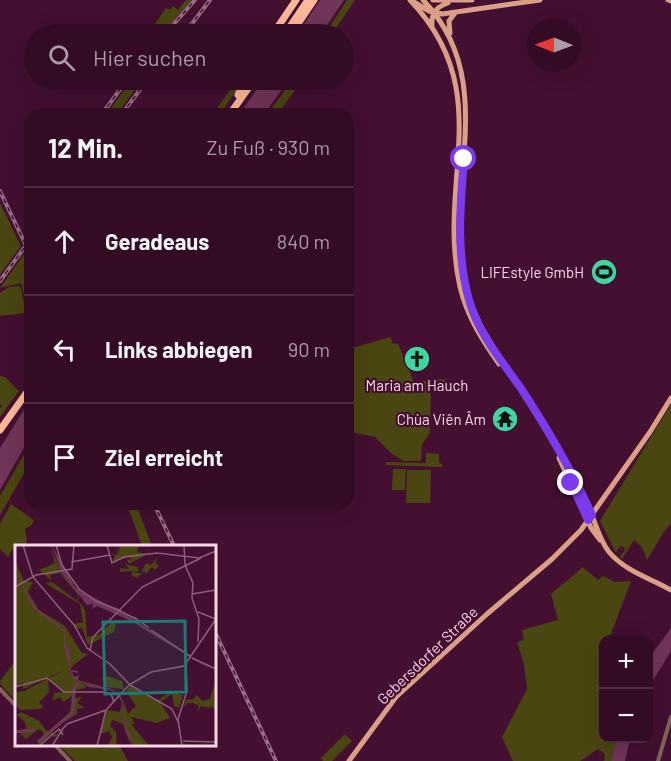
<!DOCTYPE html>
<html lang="de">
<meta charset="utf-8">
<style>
:root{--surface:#330b25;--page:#3e1932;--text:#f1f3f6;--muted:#a99ba7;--line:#4e2b42}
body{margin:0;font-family:Barlow,sans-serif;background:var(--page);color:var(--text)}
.controls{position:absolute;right:18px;bottom:18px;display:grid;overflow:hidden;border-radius:12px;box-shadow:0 6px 24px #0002}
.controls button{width:54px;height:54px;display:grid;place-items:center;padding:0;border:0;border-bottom:2px solid var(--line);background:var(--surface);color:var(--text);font:30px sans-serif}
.compass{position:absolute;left:527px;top:18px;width:54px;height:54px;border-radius:50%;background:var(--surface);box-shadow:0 6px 24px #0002;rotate:271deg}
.stop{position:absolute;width:18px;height:18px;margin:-14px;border:4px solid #7c3aed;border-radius:50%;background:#fff}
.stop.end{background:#7c3aed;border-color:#fff;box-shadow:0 2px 6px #0008}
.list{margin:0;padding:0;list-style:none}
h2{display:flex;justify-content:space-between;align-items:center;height:78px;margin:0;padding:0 24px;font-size:26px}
h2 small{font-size:20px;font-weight:400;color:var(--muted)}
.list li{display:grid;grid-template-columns:39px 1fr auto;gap:18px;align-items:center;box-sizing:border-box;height:108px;padding:0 24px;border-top:2px solid var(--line)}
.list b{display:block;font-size:22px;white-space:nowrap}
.list em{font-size:20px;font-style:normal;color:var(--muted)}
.icon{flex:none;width:33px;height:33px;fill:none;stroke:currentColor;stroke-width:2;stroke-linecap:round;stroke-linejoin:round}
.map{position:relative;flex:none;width:671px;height:761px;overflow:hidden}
.search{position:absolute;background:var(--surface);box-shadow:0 6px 24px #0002;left:24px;top:24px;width:330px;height:66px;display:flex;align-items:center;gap:15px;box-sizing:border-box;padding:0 21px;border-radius:33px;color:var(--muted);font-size:22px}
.panel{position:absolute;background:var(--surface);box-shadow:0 6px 24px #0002;left:24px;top:108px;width:330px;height:402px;border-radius:18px}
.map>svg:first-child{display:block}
.green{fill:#4a4611}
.water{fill:#703558}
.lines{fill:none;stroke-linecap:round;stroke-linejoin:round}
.minor{stroke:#806458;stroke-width:4}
.major{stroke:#d9a087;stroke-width:5}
.highway{stroke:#fcb899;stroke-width:7}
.rail-casing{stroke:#9a6e88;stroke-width:4}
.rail{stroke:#440f31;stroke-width:1.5;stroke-dasharray:4.5;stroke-linecap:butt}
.route{stroke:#7c3aed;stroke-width:8}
.labels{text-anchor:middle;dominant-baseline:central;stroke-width:4.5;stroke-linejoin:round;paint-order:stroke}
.poi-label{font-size:15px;fill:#fad7e9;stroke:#440f31;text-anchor:end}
.street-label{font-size:15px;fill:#fad7e9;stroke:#440f31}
.inset-river{fill:none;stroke:#703558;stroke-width:3}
.inset-road{fill:none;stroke:#8d5f7b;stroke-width:1.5}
.view{fill:#1b7b74;fill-opacity:0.15;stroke:#1b7b74;stroke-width:3}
.inset-edge{fill:none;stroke:#fad7e9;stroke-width:3}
</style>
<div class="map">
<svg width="671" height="761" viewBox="0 0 671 761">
<rect width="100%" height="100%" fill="#440f31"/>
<path class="green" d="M186,0H192L162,34H148L166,8L170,10L173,6L178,10Z
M347,0H355L332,34H325Z
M132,80H142L117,114H106Z
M237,80H244L220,114H213Z
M293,80H302L278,114H267Z
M0,203L21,246L0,275Z
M24,254L30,266V303L27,305L21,283L0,288Z
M19,286L21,288L26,313L0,316V293L9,287Z
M391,337L392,343L398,344L414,382L445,379L449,385L431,386L430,432L422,445L421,461H404L392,454L375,437L352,432L348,428V349Z
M0,376L5,377L19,391L0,417V409L2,405L0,404Z
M671,404V524L665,530L647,560L642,547L634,540L622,559L620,557L625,550L624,547L620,546L616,553L600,521Z
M30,444V463L0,515V496Z
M426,453L439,454V463L442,464V467L386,465V462L426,463Z
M393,469H406L405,490H392Z
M407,470H431L430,503H406Z
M11,504L34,520L32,525L25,529L27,541L25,545L16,546V549L11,551L8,557L0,549V524Z
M127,504H136L152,546H142Z
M583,567L598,580L603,576L615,582L631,581L609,639L604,640V738L617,739L611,761H604L605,754L598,749L580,761H513L502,737L527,689L524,664L517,642L524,640L522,630L558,620L551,594Z
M16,660V701L1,685L0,681Z
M345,734L352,741L332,761H323L321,758Z
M59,745H119L128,761H75Z"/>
<path class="water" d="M320,0H344L321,34H297Z
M264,80H289L264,114H239Z
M30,400V437L0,490V448Z
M671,628V651L649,687V658Z
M617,738L630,739L625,761H611Z"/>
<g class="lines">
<path class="minor" d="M0,689L16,706
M54,744L70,761
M658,761L671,717"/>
<path class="major" d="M410,0C498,92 436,181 460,287C467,316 482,340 499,364
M423,0C497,77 449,174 462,267C469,316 491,344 518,384C535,409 551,435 565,462C574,478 583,494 590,511C596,524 600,541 609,552C625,571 650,578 671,590
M433,0H472
M668,0L671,1
M414,2L429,11L442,14L540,0
M432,26C431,13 436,7 448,3
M450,33L449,21L455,13
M559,458L591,528L600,540
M349,761L396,697L487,614L552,559L581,530L650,432L671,398"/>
<path class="highway" d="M273,34L296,0
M285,34L308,0
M291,34L314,0
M238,95L245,80
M230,114L254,80
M0,430L30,388"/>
<g class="rail-casing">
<path id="rail" d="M165,34L195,0
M184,34L210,0
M102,114L127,80
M122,114L147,80
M0,191L30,254
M0,281L24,248
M154,504L174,546
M214,630L276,761"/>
</g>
<use href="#rail" class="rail"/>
</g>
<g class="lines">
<path class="route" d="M464,159C460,207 456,254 469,300C478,333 501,360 520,387C547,428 572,471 592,515L588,520L571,483"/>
</g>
<defs>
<g id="stadium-disc" transform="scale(1.35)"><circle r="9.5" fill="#40d4a1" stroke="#440f31"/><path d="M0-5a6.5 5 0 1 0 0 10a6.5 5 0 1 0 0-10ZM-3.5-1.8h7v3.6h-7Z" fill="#111"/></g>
<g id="church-disc" transform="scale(1.35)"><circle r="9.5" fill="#40d4a1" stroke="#440f31"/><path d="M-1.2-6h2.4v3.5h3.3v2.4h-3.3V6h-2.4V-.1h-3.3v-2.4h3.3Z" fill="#111"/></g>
<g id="temple-disc" transform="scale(1.35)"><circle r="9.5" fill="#40d4a1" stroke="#440f31"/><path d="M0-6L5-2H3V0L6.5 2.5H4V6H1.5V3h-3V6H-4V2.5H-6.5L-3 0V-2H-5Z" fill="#111"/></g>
</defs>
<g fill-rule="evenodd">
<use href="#stadium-disc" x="604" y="272"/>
<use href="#church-disc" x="417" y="359"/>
<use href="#temple-disc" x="505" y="419"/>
</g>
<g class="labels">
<g class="poi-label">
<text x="584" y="272">LIFEstyle GmbH</text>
<text x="417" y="385" text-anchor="middle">Maria am Hauch</text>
<text x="486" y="419">Chùa Viên Âm</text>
</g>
<g class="street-label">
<text transform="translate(427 655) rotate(-44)">Gebersdorfer Straße</text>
</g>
</g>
<g transform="translate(15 545)">
<rect width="201" height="201" fill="#440f31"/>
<path d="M35,0L46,27L65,50L62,56L66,59L70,65L72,92L85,89L97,77L101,80L99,87L73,100L67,83L61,84L59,79L68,77L65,59L30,38L37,37L61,55L64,51L45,28L35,30L36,35L24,25L40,18ZM103,0V11L105,0H124L122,7L133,9L134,0V8L114,19L112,15L117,14L113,12L97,17L100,11L96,9L102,10ZM143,11L140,18L144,21L140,25L137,22L131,29L129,26L122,33L116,30L118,26L105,27V23L114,24L110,19L123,22V27L118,26L122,28H126L131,18L136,20ZM1,18L9,36L19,35L12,36L18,37L13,47L24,65L50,81L67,108L73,109L55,123L54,118L56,130L72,142L56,147L60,153L67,152L62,158L70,163L62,164V169L38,184L55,167L57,151L48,157L45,152L37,156L39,148L48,147L33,135L34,147L24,157L28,162L25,164L5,165L0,158V147L9,146L52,124L8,144V138L1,141ZM92,131L107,136L109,144L74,140L63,135L90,142L87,133ZM201,134V168L196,160V163L186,161L182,168L184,161L178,158H172L168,163L171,155L179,154L181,150L188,156L195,154ZM115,141L142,156L154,147L168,150L164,163L159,161L157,149L145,157L155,173L142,178L116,172L120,179H116L134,201H118L111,183L113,177L105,172L110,163L107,151L113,169L121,161L111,146ZM107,157L109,164L104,172L111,177L116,201L108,179L97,175L95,181L101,187L102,201H93L97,192L94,186L85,189L92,165L105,167ZM6,167L24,176L31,185L43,190L48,186L49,187L39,192L35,190L23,201L29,188L24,184L11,194L7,190L0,194L7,189L0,186L11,184L10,177L2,170Z" fill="#4a4611"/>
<path d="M37,0L60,42L118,74L201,128L116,76L82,61L77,64L78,59L72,60L46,27ZM0,27L21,63L50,85V98L54,105L56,125L62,126L64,128L57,127L59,132L64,130L63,135L72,139L94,143L105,150L110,163L105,172L113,177L111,183L115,189L118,201L110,185L111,177L104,172L109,162L104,152L96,145L74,142L57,132L49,100V86L19,64Z" fill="#703558"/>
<path class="inset-river" d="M0,187L19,185M23,197L58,167L59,144L64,137"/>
<path class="inset-road" d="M8,0L18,32L59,80L72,103L95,119L115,140L157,164L163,177M41,0L47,20L64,44L81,56L106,66M92,0L97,18L109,12L142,8L184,13L201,6M169,0L170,20L178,38L177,53L184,74L183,97M56,17L95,10M0,42L21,30L57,24L59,0M177,49L201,45M103,65L121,74M119,72L134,83M136,85L175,111M75,105L78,92L127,42L186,13M177,113L201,124M0,142L32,133L49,147H88L96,149L99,157M45,187L52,179L91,165L114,140L136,127L169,121L201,74L183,67M168,196L201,197M24,201L44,184L48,190M37,201L47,185M82,201L91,165M167,201L163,174L172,146L171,120"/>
<path class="view" d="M170,76L171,147L90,149L88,77Z"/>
<rect width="201" height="201" class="inset-edge"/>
</g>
</svg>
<div class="controls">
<button>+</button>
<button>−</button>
</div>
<svg class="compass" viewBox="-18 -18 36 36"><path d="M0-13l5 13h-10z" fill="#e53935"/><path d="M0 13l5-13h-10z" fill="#a99ba7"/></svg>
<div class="stop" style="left:464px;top:159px"></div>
<div class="stop end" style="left:571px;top:483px"></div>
<div class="search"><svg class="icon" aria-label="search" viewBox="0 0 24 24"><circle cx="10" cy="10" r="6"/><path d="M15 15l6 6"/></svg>Hier suchen</div>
<section class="panel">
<h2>12 Min.<small>Zu Fuß · 930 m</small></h2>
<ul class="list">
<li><svg class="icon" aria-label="ahead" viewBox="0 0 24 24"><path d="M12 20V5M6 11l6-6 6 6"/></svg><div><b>Geradeaus</b></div><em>840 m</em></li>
<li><svg class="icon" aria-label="left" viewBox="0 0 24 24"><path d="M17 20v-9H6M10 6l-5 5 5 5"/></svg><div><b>Links abbiegen</b></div><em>90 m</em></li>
<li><svg class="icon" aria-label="arrive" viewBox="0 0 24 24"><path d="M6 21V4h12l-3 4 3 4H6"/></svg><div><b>Ziel erreicht</b></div></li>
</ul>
</section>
</div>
